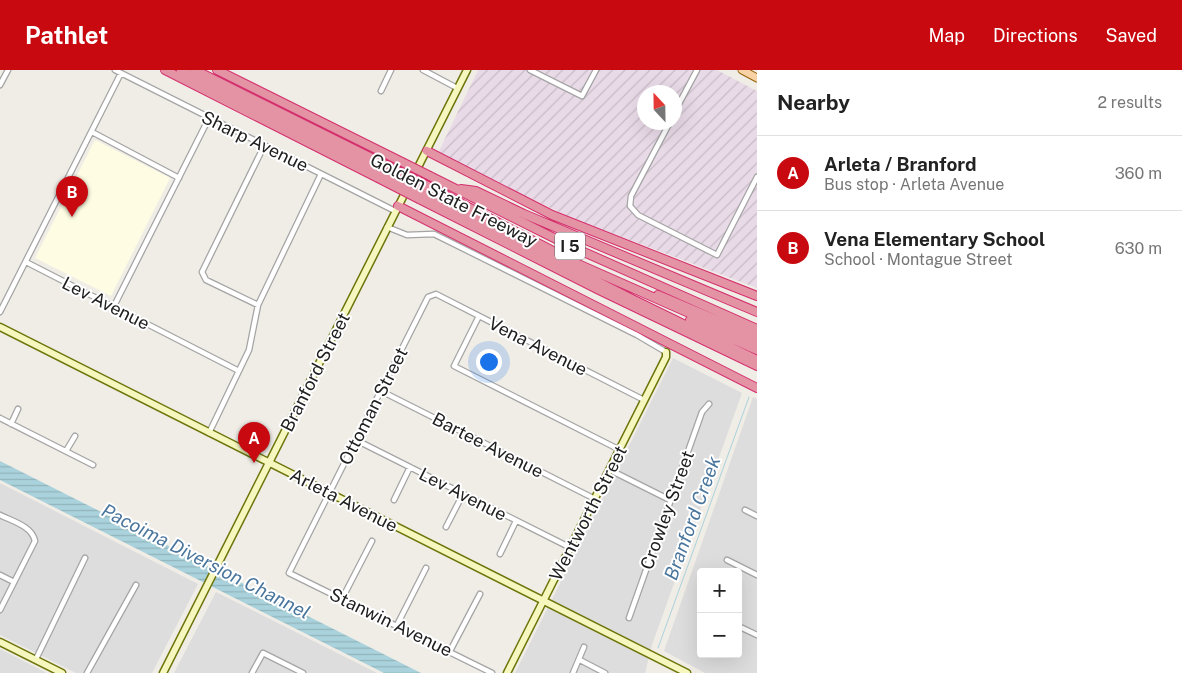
<!DOCTYPE html>
<meta charset="utf-8">
<style>
:root{--surface:#fff;--page:#f2f2f2;--text:#222;--muted:#767676;--line:#e0e0e0;--accent:#c8090f}
body{margin:0;font-family:"Public Sans",sans-serif;background:var(--page);color:var(--text)}
.controls{position:absolute;right:15px;bottom:15px;display:grid;overflow:hidden;border-radius:5px;box-shadow:0 5px 20px #0002}
.controls button{width:45px;height:45px;display:grid;place-items:center;padding:0;border:0;border-bottom:1px solid var(--line);background:var(--surface);color:var(--text);font:25px sans-serif}
.compass{position:absolute;left:637px;top:15px;width:45px;height:45px;border-radius:50%;background:var(--surface);box-shadow:0 5px 20px #0002;rotate:338deg}
.you{position:absolute;left:488px;top:291px;width:18px;height:18px;margin:-12px;border:4px solid #fff;border-radius:50%;background:#1a73e8;box-shadow:0 0 0 8px #1a73e833}
.badge{display:grid;place-items:center;width:32px;height:32px;border-radius:50%;background:var(--accent);color:#fff;font-size:16px;font-weight:700}
.pin{position:absolute;translate:-50% -41px;filter:drop-shadow(0 1px 2px #0008)}
.pin::after{content:'';position:absolute;top:26px;width:18px;height:15px;background:inherit;clip-path:polygon(0 0,100% 0,50% 100%)}
.list{margin:0;padding:0;list-style:none}
h2{display:flex;justify-content:space-between;align-items:center;height:65px;margin:0;padding:0 20px;font-size:21px}
h2 small{font-size:16px;font-weight:400;color:var(--muted)}
.list li{display:grid;grid-template-columns:32px 1fr auto;gap:15px;align-items:center;box-sizing:border-box;height:75px;padding:0 20px;border-top:1px solid var(--line)}
.list b{display:block;font-size:19px;white-space:nowrap}
.list p{margin:0;font-size:16px;white-space:nowrap;color:var(--muted)}
.list em{font-size:16px;font-style:normal;color:var(--muted)}
.map{position:relative;flex:none;width:757px;height:603px;overflow:hidden}
header{display:flex;align-items:center;gap:30px;box-sizing:border-box;height:70px;padding:0 25px;background:var(--accent);color:#fff}
header strong{font-size:24px}
nav{display:flex;gap:28px;margin-inline-start:auto;font-size:18px}
main{display:flex}
aside{flex:1;background:var(--surface)}
.map>svg:first-child{display:block}
.residential{fill:#dedddd;fill-rule:evenodd}
.industrial{fill:url(#industrial-furrows);fill-rule:evenodd}
.education{fill:#fefde3}
.water{fill:url(#water-rules)}
.lines{fill:none;stroke-linecap:round;stroke-linejoin:round}
.stream{stroke:#aad2dc;stroke-width:1}
.street-casing{stroke:#a4a4a4;stroke-width:7}
.secondary-casing{stroke:#6d750a;stroke-width:9}
.primary-casing{stroke:#966207;stroke-width:9}
.highway-casing{stroke:#d42f6d;stroke-width:10}
.street{stroke:#fff;stroke-width:4.5}
.secondary{stroke:#f6f7bf;stroke-width:6}
.primary{stroke:#f8d1a5;stroke-width:7}
.highway{stroke:#e493a5;stroke-width:8}
.highway-bridge-casing{stroke:#d42f6d;stroke-width:10;stroke-linecap:butt}
.highway-bridge{stroke:#e493a5;stroke-width:8}
.labels{text-anchor:middle;dominant-baseline:central;stroke-width:4;stroke-linejoin:round;paint-order:stroke}
.shield{fill:#fff;stroke:#636363;stroke-width:1}
.shield-label{font-size:16px;font-weight:bold;fill:#202020}
.street-label{font-size:18px;fill:#202020;stroke:#fff}
.water-label{font-size:19px;font-style:italic;fill:#4a769d;stroke:#fff}
</style>
<header>
<strong>Pathlet</strong>
<nav><a>Map</a><a>Directions</a><a>Saved</a></nav>
</header>
<main>
<div class="map">
<svg width="757" height="603" viewBox="0 0 757 603">
<defs>
<pattern id="industrial-furrows" width="10" height="10" patternUnits="userSpaceOnUse" patternTransform="scale(1.25)"><rect width="10" height="10" fill="#e9dae7"/><path d="M-1 1l2-2M0 10L10 0M9 11l2-2" fill="none" stroke="#c8bbc6"/></pattern>
<pattern id="water-rules" width="6" height="5" patternUnits="userSpaceOnUse" patternTransform="scale(1.25)"><rect width="6" height="5" fill="#aad2dc"/><path d="M0 2.5h6" fill="none" stroke="#92b4bc"/></pattern>
</defs>
<rect width="100%" height="100%" fill="#f0ede7"/>
<path class="residential" d="M673,288L742,323L652,575L645,603H515Z
M753,327L757,329V603H705L664,581ZM701,502H738V584H701Z
M0,413L198,514L152,603H76L0,565Z
M216,522L377,603H174Z
M0,579L47,603H0Z"/>
<path class="industrial" d="M478,0H717L757,21V218L569,147L438,83ZM644,22H674V52H644Z"/>
<path class="education" d="M95,70L170,108L111,226L35,188Z"/>
<path class="water" d="M0,391L421,603H384L0,410Z"/>
<g class="lines">
<path class="stream" d="M658,578L749,327"/>
<g class="street-casing">
<path id="street" d="M115,0L395,141
M423,0L457,18
M530,0L582,26L596,0
M0,15L8,0
M381,21L391,0
M674,43L697,0
M670,52L631,126L630,136L638,145L717,185L757,107
M92,62L179,108
M387,157L407,165L434,164L637,265L666,282
M26,192L239,301
M258,235L206,210L202,202L264,76
M114,236L209,48
M0,242L121,3
M479,246L454,296L620,380
M381,321L595,429
M0,348L93,395
M11,354L18,339
M209,363L249,280L258,235L321,104
M356,370L571,478
M66,381L75,366
M610,400L670,430
M394,430L410,397
M745,440L757,446
M0,445C12,451 32,456 35,471L0,540
M446,457L463,424
M500,484L516,451
M727,490L757,505
M0,505L14,512
M343,527L372,471
M629,548L702,342L709,334
M397,555L426,498
M738,556L757,565
M450,581L480,524
M36,589L85,488
M580,590L605,603
M87,603L136,515
M252,603L263,583L303,603
M492,603L289,503L428,227L436,224L644,330
M573,603L584,577"/>
</g>
<g class="secondary-casing">
<path id="secondary" d="M0,257L687,603
M0,572L62,603
M163,603L467,0
M507,603L666,287V282"/>
</g>
<g class="primary-casing">
<path id="primary" d="M742,0L757,8"/>
</g>
<g class="highway-casing">
<path id="highway" d="M165,0L378,108
M181,0L381,101
M195,0L398,101
M217,0L402,92
M427,81L552,145L757,226
M430,106L568,175L757,259
M426,115L578,194L757,273
M461,119L476,121L524,144L757,242
M422,122L632,229L757,290
M419,129L599,220L757,296
M398,136L757,318
M658,225L757,267
M690,250L757,280"/>
</g>
<use href="#street" class="street"/>
<use href="#secondary" class="secondary"/>
<use href="#primary" class="primary"/>
<use href="#highway" class="highway"/>
<g class="highway-bridge-casing">
<path id="highway-bridge" d="M402,92L430,106
M381,101L422,122
M398,101L426,115
M378,108L419,129"/>
</g>
<use href="#highway-bridge" class="highway-bridge"/>
</g>
<g class="labels">
<rect class="shield" x="555" y="162.5" width="30" height="27" rx="4"/>
<g class="shield-label">
<text x="570" y="176">I 5</text>
</g>
<g class="street-label">
<text transform="translate(255 71) rotate(26)">Sharp Avenue</text>
<text transform="translate(454 130) rotate(27)">Golden State Freeway</text>
<text transform="translate(106 233) rotate(27)">Lev Avenue</text>
<text transform="translate(538 276) rotate(27)">Vena Avenue</text>
<text transform="translate(315 302) rotate(-63)">Branford Street</text>
<text transform="translate(373 336) rotate(-63)">Ottoman Street</text>
<text transform="translate(488 375) rotate(27)">Bartee Avenue</text>
<text transform="translate(463 424) rotate(27)">Lev Avenue</text>
<text transform="translate(344 430) rotate(27)">Arleta Avenue</text>
<text transform="translate(667 440) rotate(-70)">Crowley Street</text>
<text transform="translate(588 443) rotate(-63)">Wentworth Street</text>
<text transform="translate(391 552) rotate(26)">Stanwin Avenue</text>
</g>
<g class="water-label">
<text transform="translate(692 448) rotate(-70)">Branford Creek</text>
<text transform="translate(206 491) rotate(27)">Pacoima Diversion Channel</text>
</g>
</g>
</svg>
<div class="controls">
<button>+</button>
<button>−</button>
</div>
<svg class="compass" viewBox="-18 -18 36 36"><path d="M0-13l5 13h-10z" fill="#e53935"/><path d="M0 13l5-13h-10z" fill="#767676"/></svg>
<div class="you"></div>
<div class="pin badge" style="left:254px;top:393px">A</div>
<div class="pin badge" style="left:72px;top:147px">B</div>
</div>
<aside>
<h2>Nearby<small>2 results</small></h2>
<ul class="list">
<li><span class="badge">A</span><div><b>Arleta / Branford</b><p>Bus stop · Arleta Avenue</p></div><em>360 m</em></li>
<li><span class="badge">B</span><div><b>Vena Elementary School</b><p>School · Montague Street</p></div><em>630 m</em></li>
</ul>
</aside>
</main>
